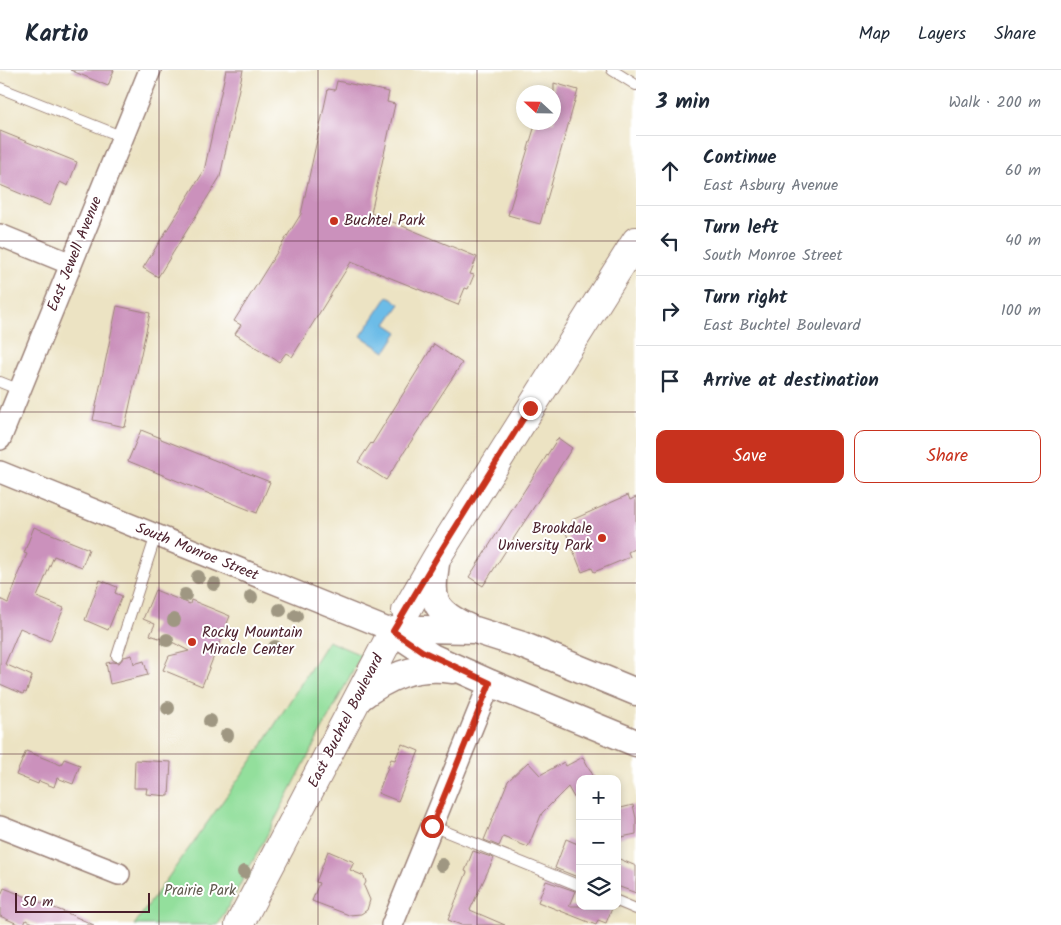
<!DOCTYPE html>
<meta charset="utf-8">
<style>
:root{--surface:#fff;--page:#f6f6f7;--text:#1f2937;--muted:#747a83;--line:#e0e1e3;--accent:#c8321e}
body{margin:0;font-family:Kalam,sans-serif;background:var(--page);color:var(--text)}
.controls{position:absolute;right:15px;bottom:15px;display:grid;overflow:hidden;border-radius:10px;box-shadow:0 2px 8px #0003}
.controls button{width:45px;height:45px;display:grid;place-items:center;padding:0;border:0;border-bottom:1px solid var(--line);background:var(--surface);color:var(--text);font:25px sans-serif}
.compass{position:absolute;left:516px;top:15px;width:45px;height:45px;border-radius:50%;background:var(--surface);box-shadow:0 2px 8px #0003;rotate:292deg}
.scale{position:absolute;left:15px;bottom:12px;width:135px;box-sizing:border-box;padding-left:5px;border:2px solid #4a1f2b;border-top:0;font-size:14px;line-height:18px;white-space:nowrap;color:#4a1f2b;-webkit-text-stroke:4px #fff;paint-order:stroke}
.stop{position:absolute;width:15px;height:15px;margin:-11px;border:4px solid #c8321e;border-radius:50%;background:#fff}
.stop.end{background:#c8321e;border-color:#fff;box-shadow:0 1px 5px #0008}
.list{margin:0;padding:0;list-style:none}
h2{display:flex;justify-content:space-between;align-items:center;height:65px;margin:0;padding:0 20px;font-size:21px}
h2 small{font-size:16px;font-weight:400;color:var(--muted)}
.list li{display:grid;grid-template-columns:32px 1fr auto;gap:15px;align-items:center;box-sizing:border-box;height:70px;padding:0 20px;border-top:1px solid var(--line)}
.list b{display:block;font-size:19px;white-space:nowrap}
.list p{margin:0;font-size:16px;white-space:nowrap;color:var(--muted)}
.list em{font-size:16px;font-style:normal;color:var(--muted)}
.actions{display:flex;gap:10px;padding:15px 20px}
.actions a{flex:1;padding:11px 0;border:1px solid var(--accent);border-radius:10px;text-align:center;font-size:18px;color:var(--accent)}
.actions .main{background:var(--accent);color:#fff}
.icon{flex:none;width:28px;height:28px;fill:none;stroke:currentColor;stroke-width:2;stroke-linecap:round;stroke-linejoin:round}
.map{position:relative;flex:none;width:636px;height:855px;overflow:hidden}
header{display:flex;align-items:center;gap:30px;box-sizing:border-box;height:70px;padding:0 25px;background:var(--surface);border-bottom:1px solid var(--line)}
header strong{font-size:24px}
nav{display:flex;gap:28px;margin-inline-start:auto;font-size:18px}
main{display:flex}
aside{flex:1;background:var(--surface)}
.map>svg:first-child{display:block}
.green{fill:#93df9c;stroke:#6e7f64}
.water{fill:#6cbce7;stroke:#5b6e89}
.building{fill:#cb91bc}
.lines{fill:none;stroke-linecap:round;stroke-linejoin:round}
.service-casing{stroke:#9b8177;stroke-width:12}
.minor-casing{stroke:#9b8177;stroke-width:24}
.tertiary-casing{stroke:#9b8177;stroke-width:29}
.secondary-casing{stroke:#9b8177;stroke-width:30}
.service{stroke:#fff;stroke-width:10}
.minor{stroke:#fff;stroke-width:21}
.tertiary{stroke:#fff;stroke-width:26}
.secondary{stroke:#fff;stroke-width:28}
.tree{fill:#9f9782}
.route{stroke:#c8321e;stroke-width:6}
.grid{fill:none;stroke:#4a1f2b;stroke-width:1;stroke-opacity:0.55}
.poi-dot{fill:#c8321e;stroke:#fff;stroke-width:2}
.labels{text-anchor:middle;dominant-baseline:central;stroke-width:4;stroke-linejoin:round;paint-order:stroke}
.poi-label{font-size:15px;fill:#4a1f2b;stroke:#fff;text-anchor:start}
.street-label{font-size:15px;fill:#4a1f2b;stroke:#fff}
.park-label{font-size:15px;fill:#60594d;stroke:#fff}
</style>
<header>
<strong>Kartio</strong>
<nav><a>Map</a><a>Layers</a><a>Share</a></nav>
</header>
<main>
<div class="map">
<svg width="636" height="855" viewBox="0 0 636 855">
<rect width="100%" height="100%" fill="#fff"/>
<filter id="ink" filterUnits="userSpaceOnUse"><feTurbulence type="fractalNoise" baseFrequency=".02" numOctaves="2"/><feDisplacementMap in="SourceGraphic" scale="10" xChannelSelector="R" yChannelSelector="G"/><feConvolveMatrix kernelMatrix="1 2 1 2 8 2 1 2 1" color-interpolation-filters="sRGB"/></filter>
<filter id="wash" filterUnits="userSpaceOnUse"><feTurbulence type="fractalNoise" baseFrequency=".0096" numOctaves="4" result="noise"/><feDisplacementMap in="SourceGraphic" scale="20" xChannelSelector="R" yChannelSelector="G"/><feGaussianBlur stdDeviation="1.12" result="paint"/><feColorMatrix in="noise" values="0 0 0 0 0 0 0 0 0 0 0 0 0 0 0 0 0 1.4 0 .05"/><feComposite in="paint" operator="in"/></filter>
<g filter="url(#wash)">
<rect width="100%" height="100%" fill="#ece3c3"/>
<path class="green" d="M328,571L361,585L266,767L218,855H134L255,686Z"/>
<path class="water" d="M388,226L400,234L386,254L398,262L385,282L361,266Z"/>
<g id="blocks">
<path class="building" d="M70,0H114L108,16Z
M226,0H243L220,107L158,207L143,198L204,101Z
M337,11L389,22L387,32L395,34L371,143L477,187L470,204L474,205L468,219L465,218L458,235L351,192L292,287L286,283L279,292L235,264L241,255L234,251L301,144L328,19L335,20Z
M554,13L578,20L540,154L508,145L536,52H554Z
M0,61L77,92L68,116L60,112L50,136L0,115Z
M117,236L150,243L125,357L93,350Z
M434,274L462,293L386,410L358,392L371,373L372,374Z
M141,360L161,368V369L270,412L257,443L128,391Z
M558,368L572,378L483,516L469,507Z
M628,425L630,430L636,427V478L628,482L630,487L594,502L592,498L582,502L564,458L574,454L572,450Z
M34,457L89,479L82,497L54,486L37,527L64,538L50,571L20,558L5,594L32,606L26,623L24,622L23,624L0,614V529L8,533L18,507L17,506L27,484L24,483Z
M100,510L117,517L115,523L122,526L108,560L85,550Z
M155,520L190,534L191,530L230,546L202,616L163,600L169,586L189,581L174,573L150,565L155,554L143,549Z
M132,585L134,594L144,591L148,605L110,614L106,593L113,592L119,593L124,587Z
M402,674L419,681L398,731L378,723L391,689L395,690Z
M26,681L61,695L64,689L80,695L73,714L57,708L54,717L39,711L38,714L16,705Z
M583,687L595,709H580V738L568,717L542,743L528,777L503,767L499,776L484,770L508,711L528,692L540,705L564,692L566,696Z
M135,690L171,692L169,726L146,724L147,718H134Z
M633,735L636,748V764L617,768V739Z
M566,769L580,775V808L555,798Z
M328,781L354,792L350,800L364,806L366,812L364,816L370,830L367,840L361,844L349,845L312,831L319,813L316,812Z
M473,781L494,788L470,840L505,855H461L448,850L467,802L465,801Z
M617,788L636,796V823L617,816Z
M546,811L575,821L569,836H613L606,853L598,850L596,855L538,832Z
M4,818L67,843L94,855H39L26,850L24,855H20L0,846V827Z"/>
</g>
</g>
<g filter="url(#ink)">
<use href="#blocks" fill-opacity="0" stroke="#9b8177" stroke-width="1"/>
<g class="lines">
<g class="service-casing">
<path id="service" d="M612,0L636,15
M0,18L123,67
M0,312L20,320
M117,586L156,465
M432,756L580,816
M617,831L636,839"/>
</g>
<g class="minor-casing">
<path id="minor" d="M0,165L71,194
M0,369L150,0
M0,402L393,561
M0,757L119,804
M392,855L490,613"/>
</g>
<g class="tertiary-casing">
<path id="tertiary" d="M437,487C431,527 429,540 470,558
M393,561L432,587L490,613L636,673
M393,561L421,559L475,560L522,575L636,622
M357,630C388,606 413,595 453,600"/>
</g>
<g class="secondary-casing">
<path id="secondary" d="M406,541L437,487L636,171
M239,855L393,561"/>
</g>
<use href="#service" class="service"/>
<use href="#minor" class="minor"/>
<use href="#tertiary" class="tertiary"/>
<use href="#secondary" class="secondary"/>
</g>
<g class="tree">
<circle cx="198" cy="507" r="7"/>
<circle cx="214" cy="514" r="7"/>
<circle cx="185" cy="525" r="7"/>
<circle cx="251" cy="527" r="7"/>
<circle cx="280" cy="540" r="7"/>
<circle cx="296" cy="546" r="7"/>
<circle cx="174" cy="550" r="7"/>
<circle cx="167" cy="570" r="7"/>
<circle cx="275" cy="577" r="7"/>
<circle cx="168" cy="638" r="7"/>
<circle cx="210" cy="651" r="7"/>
<circle cx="227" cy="665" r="7"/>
<circle cx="442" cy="795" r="7"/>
<circle cx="244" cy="802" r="7"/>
</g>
</g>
<g class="lines" filter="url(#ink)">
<path class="route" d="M432,756L490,613L422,581L393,561L437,487L530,338"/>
</g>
<path class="grid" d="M159,0V855M318,0V855M477,0V855M0,171H636M0,342H636M0,513H636M0,684H636"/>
<g class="poi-dot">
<circle cx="334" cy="151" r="5"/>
<circle cx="602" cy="468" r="5"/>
<circle cx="192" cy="572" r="5"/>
</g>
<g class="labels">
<g class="poi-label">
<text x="344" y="151">Buchtel Park</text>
<text x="592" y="459" text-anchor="end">Brookdale<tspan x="592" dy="17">University Park</tspan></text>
<text x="202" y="563">Rocky Mountain<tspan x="202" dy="17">Miracle Center</tspan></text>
</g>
<g class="street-label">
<text transform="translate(75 184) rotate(-68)">East Jewell Avenue</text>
<text transform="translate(197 482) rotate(22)">South Monroe Street</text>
<text transform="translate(346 651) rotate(-63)">East Buchtel Boulevard</text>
</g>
<g class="park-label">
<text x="200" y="821">Prairie Park</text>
</g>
</g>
</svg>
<div class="controls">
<button>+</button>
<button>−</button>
<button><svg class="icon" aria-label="layers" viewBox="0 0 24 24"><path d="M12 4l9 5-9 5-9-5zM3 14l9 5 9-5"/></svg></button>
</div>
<svg class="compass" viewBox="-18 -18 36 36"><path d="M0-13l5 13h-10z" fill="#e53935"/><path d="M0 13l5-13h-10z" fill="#747a83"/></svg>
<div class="scale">50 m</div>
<div class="stop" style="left:432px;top:756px"></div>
<div class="stop end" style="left:530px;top:338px"></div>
</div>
<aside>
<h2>3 min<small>Walk · 200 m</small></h2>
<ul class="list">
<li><svg class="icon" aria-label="ahead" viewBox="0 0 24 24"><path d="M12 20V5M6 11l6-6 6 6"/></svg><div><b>Continue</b><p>East Asbury Avenue</p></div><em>60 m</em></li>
<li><svg class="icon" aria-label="left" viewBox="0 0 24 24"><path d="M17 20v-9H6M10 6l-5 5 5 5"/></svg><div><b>Turn left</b><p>South Monroe Street</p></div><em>40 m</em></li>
<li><svg class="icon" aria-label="right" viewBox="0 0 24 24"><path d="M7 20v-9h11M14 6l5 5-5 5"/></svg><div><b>Turn right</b><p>East Buchtel Boulevard</p></div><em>100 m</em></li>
<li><svg class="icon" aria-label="arrive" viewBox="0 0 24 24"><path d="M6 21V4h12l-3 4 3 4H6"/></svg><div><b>Arrive at destination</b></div></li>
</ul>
<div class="actions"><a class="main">Save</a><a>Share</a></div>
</aside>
</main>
